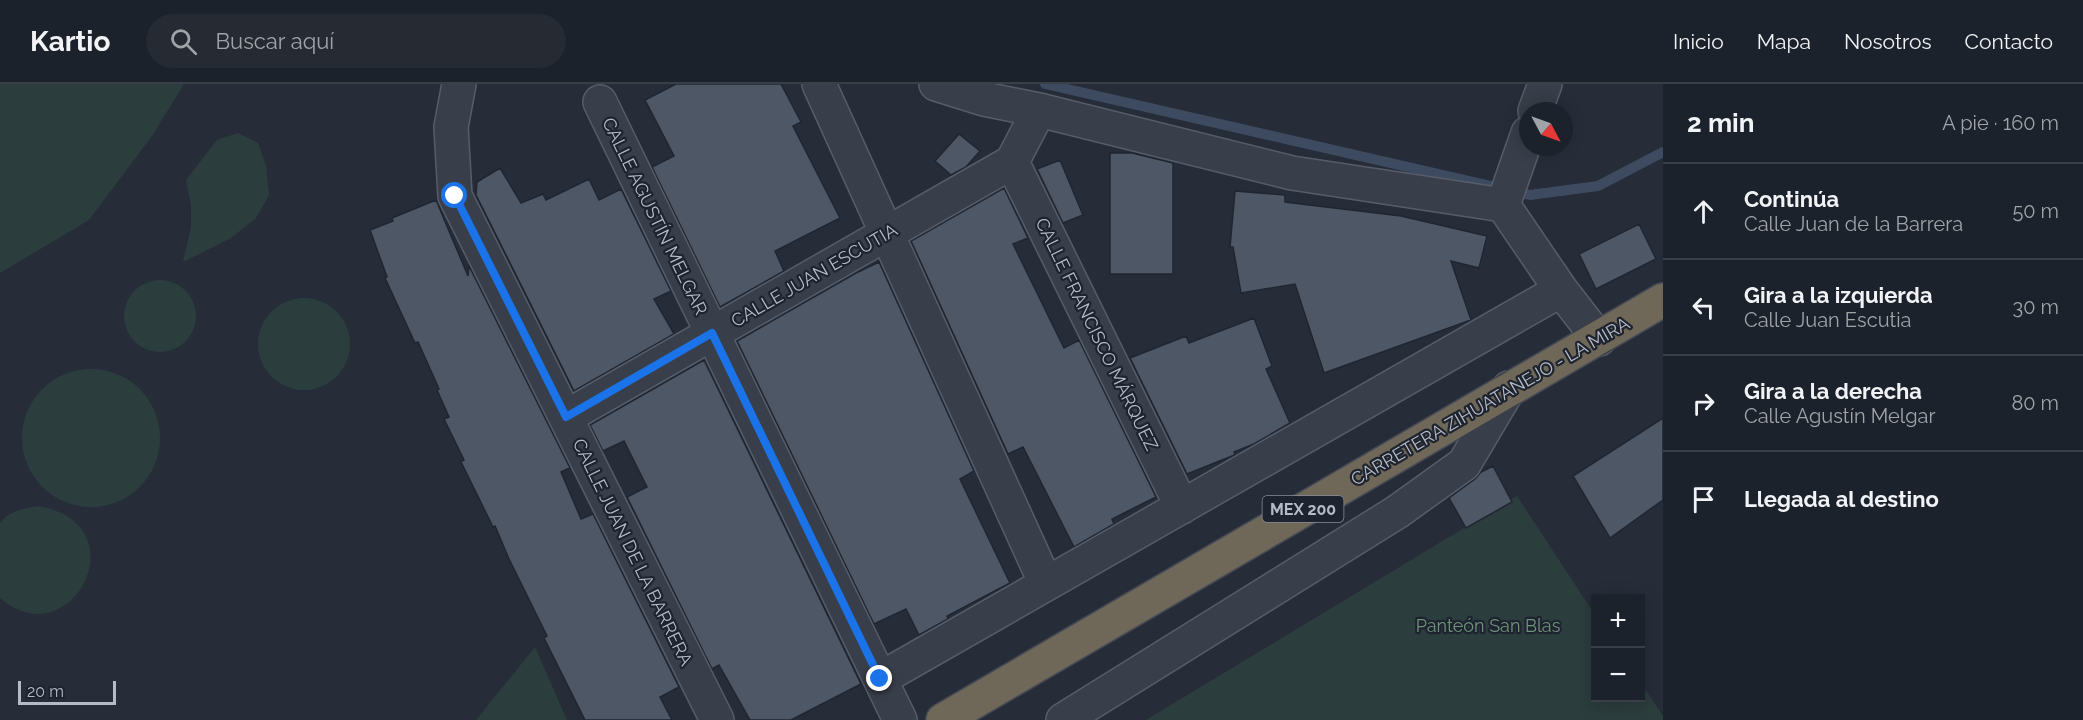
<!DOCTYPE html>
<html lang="es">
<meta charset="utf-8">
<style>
:root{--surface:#1c222b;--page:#252a33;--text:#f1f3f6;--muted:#a0a4a9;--line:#3a3f47}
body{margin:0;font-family:Raleway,sans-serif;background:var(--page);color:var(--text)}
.controls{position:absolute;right:18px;bottom:18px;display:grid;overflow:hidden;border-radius:0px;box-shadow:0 3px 15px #0003}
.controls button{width:54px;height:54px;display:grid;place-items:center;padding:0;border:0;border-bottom:2px solid var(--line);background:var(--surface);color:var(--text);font:30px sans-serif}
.compass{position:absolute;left:1519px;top:18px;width:54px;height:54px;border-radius:50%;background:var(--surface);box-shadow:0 3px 15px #0003;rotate:131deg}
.scale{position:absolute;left:18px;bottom:15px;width:98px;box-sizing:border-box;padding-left:6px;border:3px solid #b5bac5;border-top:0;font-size:16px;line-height:21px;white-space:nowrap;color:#b5bac5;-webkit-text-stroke:4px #1e242f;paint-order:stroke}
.stop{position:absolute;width:18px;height:18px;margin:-14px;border:4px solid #1a73e8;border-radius:50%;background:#fff}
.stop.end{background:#1a73e8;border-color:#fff;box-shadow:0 2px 6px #0008}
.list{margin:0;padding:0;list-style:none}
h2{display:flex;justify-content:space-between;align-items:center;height:78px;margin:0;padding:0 24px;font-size:26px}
h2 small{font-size:20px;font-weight:400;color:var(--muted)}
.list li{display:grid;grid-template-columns:39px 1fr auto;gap:18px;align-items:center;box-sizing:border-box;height:96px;padding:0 24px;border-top:2px solid var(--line)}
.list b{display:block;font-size:22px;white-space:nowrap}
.list p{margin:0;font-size:20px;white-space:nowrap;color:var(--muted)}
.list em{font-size:20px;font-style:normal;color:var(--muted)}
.icon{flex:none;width:33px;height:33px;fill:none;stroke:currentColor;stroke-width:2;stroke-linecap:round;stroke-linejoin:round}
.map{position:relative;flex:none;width:1663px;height:636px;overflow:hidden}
header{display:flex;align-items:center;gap:36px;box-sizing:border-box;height:84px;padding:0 30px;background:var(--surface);border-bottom:2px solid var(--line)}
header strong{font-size:28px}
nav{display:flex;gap:33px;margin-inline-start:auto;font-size:21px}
.search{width:420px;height:54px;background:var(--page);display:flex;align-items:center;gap:15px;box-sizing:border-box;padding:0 21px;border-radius:33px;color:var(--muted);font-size:22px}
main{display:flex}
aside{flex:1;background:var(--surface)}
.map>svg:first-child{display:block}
.green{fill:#2c3d3e}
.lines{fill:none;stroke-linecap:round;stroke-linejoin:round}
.stream{stroke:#3d4a60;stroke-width:10}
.building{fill:#4e5765;stroke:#202631;stroke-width:1.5}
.street-casing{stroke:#575d68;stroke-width:36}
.highway-casing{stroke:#444a55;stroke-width:36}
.street{stroke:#393f4a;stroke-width:33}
.highway{stroke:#6f6757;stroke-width:33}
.route{stroke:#1a73e8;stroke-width:8}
.labels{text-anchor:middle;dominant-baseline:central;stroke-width:4.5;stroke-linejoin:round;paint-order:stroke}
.shield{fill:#1e242f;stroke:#888d98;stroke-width:1.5}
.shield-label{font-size:16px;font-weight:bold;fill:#b5bac5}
.street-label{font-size:18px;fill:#b5bac5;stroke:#1e242f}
.park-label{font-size:18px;fill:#6f9379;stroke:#1e242f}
</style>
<header>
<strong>Kartio</strong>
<div class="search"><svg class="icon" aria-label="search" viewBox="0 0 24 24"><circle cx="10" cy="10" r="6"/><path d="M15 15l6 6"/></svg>Buscar aquí</div>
<nav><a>Inicio</a><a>Mapa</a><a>Nosotros</a><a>Contacto</a></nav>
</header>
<main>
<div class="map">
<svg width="1663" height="636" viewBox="0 0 1663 636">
<rect width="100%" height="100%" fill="#262d39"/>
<path class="green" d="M0,0H184L152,52L89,136L0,189Z
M238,49L258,59L266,82L269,111L256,134L231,154L183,178L191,143V121L186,96L217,56Z
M124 232a36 36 0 1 1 72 0a36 36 0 1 1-72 0Z
M258 260a46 46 0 1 1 92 0a46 46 0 1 1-92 0Z
M22 354a69 69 0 1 1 138 0a69 69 0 1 1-138 0Z
M1517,412L1595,531L1596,614H1640L1641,599L1663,632V636H1146Z
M37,422C142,438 72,576 0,514V439C9,427 23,425 37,422Z
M535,563L567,636H476Z"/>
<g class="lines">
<path class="stream" d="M1045,0L1530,111L1598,102L1663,68"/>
</g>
<path class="building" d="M676,0H781L801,38L793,42L840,134L775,167L784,187L720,223L652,83L674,72L645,16Z
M959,50L980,67L966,83L951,91L935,77Z
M1110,69H1132L1173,79V190H1110Z
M1060,76L1083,131L1063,139L1037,85Z
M500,84L521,119L543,110L546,116L589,95L599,116L621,105L671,207L654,215L674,250L574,307L476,111L477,98Z
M1004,104L1028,154L1013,160L1064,264L1079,256L1156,413L1112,435L1114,440L1074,463L1023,363L1008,370L911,157Z
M1235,107L1285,111V118L1401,132L1487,152L1479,184L1451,177L1471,236L1324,289L1295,200L1241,209L1233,163H1230Z
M436,116L468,192L469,182L570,384L561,388L581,435L593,430L679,603L660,613L672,636H585L544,554L547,552L509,475L495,442L493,443L461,378L464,376L444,335L449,333L437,306L439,305L418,258L415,259L385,194L387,193L370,146L393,137L392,134Z
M1639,140L1656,175L1596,205L1579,170Z
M879,178L974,387L960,395L1010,499L947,532L948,535L919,551L906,525L874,540L737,257L856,189Z
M1254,234L1272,282L1266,285L1290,339L1254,360L1234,368L1235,371L1232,372L1187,390L1130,274L1186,252L1189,259Z
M704,276L861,600L791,636H750L719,581L712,585L627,413L647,403L624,357L603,367L590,341Z
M1663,334V416L1610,454L1573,392Z
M1493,382L1512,418L1466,444L1449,414L1475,395L1481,388Z"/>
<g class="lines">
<g class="street-casing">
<path id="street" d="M459,0L451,43L455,112L717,636
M819,0L1046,500
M936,0L984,15L1039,26L1292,89L1503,121L1561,206L1599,255
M600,18L900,636
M1535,27L1545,0
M1012,78L1182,423
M1503,121L1528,49
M566,333L1012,78L1039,26
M880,595L1561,206
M1063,636L1397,428L1464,380L1509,304"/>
</g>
<g class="highway-casing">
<path id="highway" d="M943,636L1663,216"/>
</g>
<use href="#street" class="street"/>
<use href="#highway" class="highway"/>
</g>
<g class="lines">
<path class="route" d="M455,112L566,333L712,249L880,595"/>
</g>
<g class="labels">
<rect class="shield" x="1262.5" y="412" width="81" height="26" rx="4.5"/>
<g class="shield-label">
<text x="1303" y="425">MEX 200</text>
</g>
<g class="street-label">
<text transform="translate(655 132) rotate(64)">CALLE AGUSTÍN MELGAR</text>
<text transform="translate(814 191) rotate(-30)">CALLE JUAN ESCUTIA</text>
<text transform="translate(1097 250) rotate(64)">CALLE FRANCISCO MÁRQUEZ</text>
<text transform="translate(1490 317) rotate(-30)">CARRETERA ZIHUATANEJO - LA MIRA</text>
<text transform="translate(633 468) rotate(64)">CALLE JUAN DE LA BARRERA</text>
</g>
<g class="park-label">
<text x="1488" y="541">Panteón San Blas</text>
</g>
</g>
</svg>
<div class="controls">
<button>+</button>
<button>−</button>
</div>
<svg class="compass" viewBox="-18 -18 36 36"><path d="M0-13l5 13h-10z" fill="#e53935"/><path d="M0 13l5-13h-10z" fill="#a0a4a9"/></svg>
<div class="scale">20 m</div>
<div class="stop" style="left:455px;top:112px"></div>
<div class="stop end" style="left:880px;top:595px"></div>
</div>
<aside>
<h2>2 min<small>A pie · 160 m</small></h2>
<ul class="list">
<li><svg class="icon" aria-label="ahead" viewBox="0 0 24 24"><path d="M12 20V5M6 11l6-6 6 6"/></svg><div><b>Continúa</b><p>Calle Juan de la Barrera</p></div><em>50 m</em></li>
<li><svg class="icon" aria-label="left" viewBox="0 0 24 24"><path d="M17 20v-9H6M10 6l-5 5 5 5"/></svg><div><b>Gira a la izquierda</b><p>Calle Juan Escutia</p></div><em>30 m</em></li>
<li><svg class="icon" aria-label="right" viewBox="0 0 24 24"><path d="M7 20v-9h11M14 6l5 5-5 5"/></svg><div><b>Gira a la derecha</b><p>Calle Agustín Melgar</p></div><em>80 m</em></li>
<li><svg class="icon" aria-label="arrive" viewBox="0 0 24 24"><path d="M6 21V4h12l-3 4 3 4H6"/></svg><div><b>Llegada al destino</b></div></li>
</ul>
</aside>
</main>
